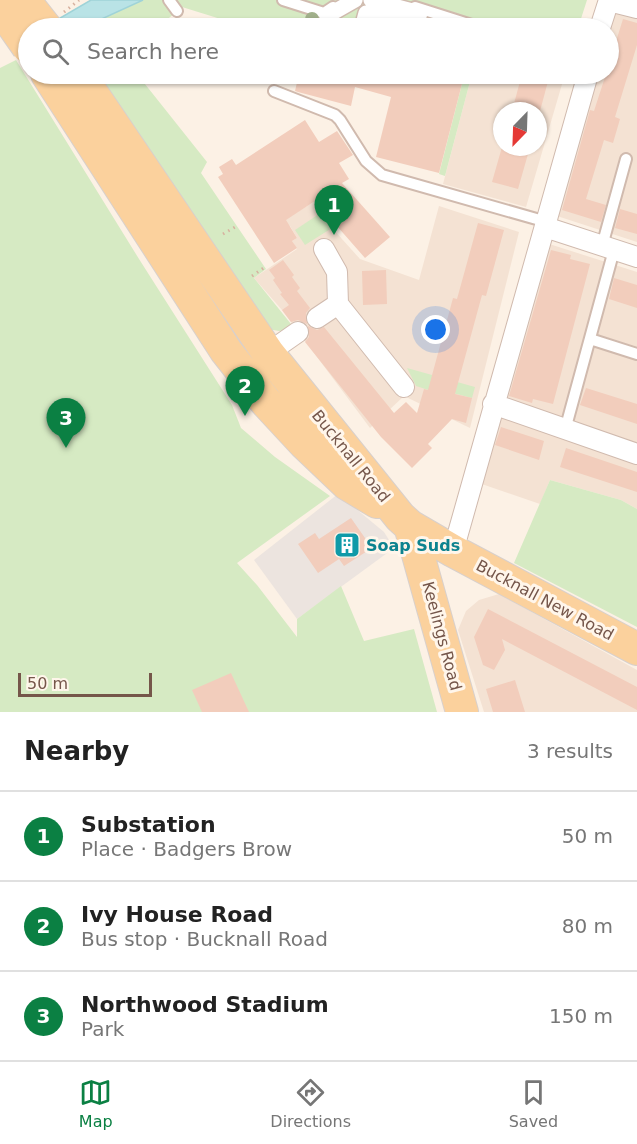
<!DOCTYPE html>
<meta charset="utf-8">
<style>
:root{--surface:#fff;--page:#f2f2f2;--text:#222;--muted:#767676;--line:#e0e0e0;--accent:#0b8043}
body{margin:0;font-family:"DejaVu Sans",sans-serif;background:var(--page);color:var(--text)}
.compass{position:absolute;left:493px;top:102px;width:54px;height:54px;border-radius:50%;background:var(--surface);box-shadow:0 2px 4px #0004;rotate:203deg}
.scale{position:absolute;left:18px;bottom:15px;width:134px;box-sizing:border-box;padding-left:6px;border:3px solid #75564a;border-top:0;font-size:16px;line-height:21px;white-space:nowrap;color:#75564a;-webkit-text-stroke:4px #fff6eb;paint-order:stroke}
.you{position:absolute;left:436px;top:330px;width:21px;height:21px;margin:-15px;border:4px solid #fff;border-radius:50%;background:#1a73e8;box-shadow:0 0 0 9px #1a73e833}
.badge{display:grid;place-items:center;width:39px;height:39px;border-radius:50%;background:var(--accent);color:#fff;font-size:20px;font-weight:700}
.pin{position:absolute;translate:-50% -50px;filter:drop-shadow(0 2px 3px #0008)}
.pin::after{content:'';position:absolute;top:32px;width:21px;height:18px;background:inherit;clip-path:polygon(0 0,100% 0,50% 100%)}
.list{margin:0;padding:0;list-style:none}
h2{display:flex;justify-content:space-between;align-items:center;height:78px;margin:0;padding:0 24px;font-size:26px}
h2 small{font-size:20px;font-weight:400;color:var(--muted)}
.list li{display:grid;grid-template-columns:39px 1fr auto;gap:18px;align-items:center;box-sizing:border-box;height:90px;padding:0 24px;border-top:2px solid var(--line)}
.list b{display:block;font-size:22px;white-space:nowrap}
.list p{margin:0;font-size:20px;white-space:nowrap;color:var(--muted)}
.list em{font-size:20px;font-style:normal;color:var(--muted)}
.icon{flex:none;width:33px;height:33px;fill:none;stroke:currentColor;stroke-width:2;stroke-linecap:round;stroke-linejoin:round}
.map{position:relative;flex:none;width:637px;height:712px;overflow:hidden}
.search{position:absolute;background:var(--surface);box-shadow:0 2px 4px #0004;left:18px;right:18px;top:18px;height:66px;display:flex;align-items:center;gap:15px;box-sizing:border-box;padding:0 21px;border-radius:33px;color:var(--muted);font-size:22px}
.sheet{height:348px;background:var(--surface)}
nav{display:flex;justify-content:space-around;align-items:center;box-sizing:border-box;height:84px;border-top:2px solid var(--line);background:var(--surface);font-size:16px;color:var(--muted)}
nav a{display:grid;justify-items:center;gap:3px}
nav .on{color:var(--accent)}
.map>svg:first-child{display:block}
.residential{fill:#f4e2d3;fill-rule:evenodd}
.industrial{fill:#ece4df}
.green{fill:#d6eac3}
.water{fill:#b9e3e6;stroke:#9fd3d8;stroke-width:1.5}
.building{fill:#f2cdbc}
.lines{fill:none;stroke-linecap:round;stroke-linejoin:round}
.service-casing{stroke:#d0baae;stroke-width:14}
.pedestrian-casing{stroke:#d0baae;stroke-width:18}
.minor-casing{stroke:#d0baae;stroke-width:22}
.primary-casing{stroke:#d8d0cc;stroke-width:34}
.path{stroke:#d7b19f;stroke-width:3;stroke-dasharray:1.5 4.5;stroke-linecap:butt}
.service{stroke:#fff;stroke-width:10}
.pedestrian{stroke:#fff;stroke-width:15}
.minor{stroke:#fff;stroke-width:20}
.primary{stroke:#fbd19d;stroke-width:32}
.primary-bridge-casing{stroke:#d8d0cc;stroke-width:34;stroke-linecap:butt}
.primary-bridge{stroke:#fbd19d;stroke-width:32}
.tree{fill:#a1b08b}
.labels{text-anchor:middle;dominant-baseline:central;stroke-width:6;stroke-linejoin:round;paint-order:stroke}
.street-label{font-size:16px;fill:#75564a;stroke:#fff6eb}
.culture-label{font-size:16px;font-weight:bold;fill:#0d838f;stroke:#fff6eb;text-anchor:start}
</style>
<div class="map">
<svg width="637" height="712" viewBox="0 0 637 712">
<rect width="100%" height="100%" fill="#fcf1e5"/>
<path class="residential" d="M618,0H637V242L554,215L596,74H608L609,32Z
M472,74H565L526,207L443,184ZM502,111H538V147H502Z
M315,201L337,226L333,229L360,259L419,280L439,206L519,232L470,428L404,396L370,428L282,310L254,278L297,249L292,241L297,238L290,226L280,223Z
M543,242L637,272V509L621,500L550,480L540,504L476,482Z
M499,594L637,670V712H484L458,630L466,611L479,600Z"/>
<path class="industrial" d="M338,494L384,532L394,548L297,619L254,560Z"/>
<path class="green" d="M143,0H587L578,28H244L240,25L182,7L157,28H82Z
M16,60L139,259L232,405L241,428L275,457L330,496L237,563L257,585L297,637V619L341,586L364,641L414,629L437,712H0V68Z
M90,74H137L207,162L201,173L266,269L254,278L295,329L279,331L268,329Z
M456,74H472L445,176L439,174L464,76Z
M322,212L332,228L305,245L295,230Z
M407,368L475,387L472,398L445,391L444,395L416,386Z
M550,480L621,500L637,509V627L514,563Z"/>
<path class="water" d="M91,0H143L82,28H43Z"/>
<path class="building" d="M623,19L637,23V45L615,117L620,119L613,143L604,140L586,199L606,205L601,222L562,210L590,110L594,111L606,74H609V64Z
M299,74H456L464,76L439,173L376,157L391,97L355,87L351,106L298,92L295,91Z
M522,74H550L540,111H512Z
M305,120L319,142L337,131L353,155L339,163L349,179L342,183L390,237L365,258L315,201L286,220L297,238L292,241L297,248L274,263L218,177L223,174L219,167L232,159L236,165Z
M502,147H530L518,189L492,182Z
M620,209L637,214V234L615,228Z
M478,223L504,230L486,296L482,295L455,394L472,398L466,423L452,419L428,444L432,448L412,468L381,437L305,342L309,337L308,326L317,330L324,327L394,413L406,402L417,413L424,389L428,390L453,298L457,299Z
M551,250L571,255L570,259L590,264L553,404L533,399L532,403L509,396Z
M283,260L294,275L292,277L300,288L297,291L310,308L306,313L307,324L298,320L291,322L282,310L289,305L280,294L282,293L273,280L275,278L269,270Z
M386,270L387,304L363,305L362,271Z
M614,278L637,285V308L609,299Z
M586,388L637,404V424L580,405Z
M501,427L544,441L539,460L495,445Z
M566,448L637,472V492L560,467Z
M351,518L372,548L344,566L339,559L318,573L298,544L315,533L319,539Z
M488,609L637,687V710L502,639L505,650L494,670L483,665L474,637Z
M231,673L249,712H202L192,690Z
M515,680L525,712H493L486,689Z"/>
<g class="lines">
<g class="service-casing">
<path id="service" d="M169,0L177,11
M283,0L324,13L333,7
M415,7L481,28
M274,91L335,115L340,120L366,161L382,175L547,222
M602,246L626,159
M590,339L637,354
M565,430L614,250"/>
</g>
<g class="pedestrian-casing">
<path id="pedestrian" d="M334,28L327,27V16L355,0
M362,28L366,13L416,26L420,13L371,0"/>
</g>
<g class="minor-casing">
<path id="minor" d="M609,1L637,8
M600,28L609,0
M545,227L637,257
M324,249L337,272L338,304L404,387
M317,318L338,304
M268,353L298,332
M493,404L637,454
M453,551L588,74"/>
</g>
<g class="primary-casing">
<path id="primary" d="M47,74L226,351L266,402L305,444L347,484L377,502
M79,74L268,353L400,517L410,526L453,551L637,649
M410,526L462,712"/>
</g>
<path class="path" d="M64,12L79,0
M223,234L237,226
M252,276L265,267"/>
<use href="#service" class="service"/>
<use href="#pedestrian" class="pedestrian"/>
<use href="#minor" class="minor"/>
<use href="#primary" class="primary"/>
<g class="primary-bridge-casing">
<path id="primary-bridge" d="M24,0L46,28
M1,8L28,47"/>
</g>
<use href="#primary-bridge" class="primary-bridge"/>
</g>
<circle class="tree" cx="312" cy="19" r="7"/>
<defs>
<g id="building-square" transform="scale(1.35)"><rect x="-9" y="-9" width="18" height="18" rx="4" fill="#0f9aa8" stroke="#fff6eb"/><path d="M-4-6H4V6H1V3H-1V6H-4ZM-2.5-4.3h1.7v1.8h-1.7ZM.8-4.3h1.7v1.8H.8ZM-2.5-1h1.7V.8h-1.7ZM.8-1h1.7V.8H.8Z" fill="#fff"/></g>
</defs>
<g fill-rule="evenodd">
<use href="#building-square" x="347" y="545"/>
</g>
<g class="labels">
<g class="street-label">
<text transform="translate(351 456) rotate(51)">Bucknall Road</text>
<text transform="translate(545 600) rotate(28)">Bucknall New Road</text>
<text transform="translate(442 636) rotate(75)">Keelings Road</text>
</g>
<g class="culture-label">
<text x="366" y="545">Soap Suds</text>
</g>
</g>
</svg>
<svg class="compass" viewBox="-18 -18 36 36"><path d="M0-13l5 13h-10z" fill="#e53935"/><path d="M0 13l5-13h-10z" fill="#767676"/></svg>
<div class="scale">50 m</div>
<div class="you"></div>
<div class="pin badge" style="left:334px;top:235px">1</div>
<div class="pin badge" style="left:245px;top:416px">2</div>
<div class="pin badge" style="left:66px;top:448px">3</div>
<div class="search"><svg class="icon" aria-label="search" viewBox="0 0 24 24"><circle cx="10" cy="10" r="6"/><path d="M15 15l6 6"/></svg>Search here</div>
</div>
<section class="sheet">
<h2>Nearby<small>3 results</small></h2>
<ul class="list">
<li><span class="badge">1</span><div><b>Substation</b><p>Place · Badgers Brow</p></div><em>50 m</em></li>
<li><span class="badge">2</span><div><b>Ivy House Road</b><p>Bus stop · Bucknall Road</p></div><em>80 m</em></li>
<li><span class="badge">3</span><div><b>Northwood Stadium</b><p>Park</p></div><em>150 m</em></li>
</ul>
</section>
<nav>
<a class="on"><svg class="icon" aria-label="map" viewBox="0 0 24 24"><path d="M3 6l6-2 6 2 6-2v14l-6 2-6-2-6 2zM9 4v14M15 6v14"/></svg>Map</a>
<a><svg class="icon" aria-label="directions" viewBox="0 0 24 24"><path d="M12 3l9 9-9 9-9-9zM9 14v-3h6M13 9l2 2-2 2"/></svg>Directions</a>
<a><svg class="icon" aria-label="saved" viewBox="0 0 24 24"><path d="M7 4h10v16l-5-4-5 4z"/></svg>Saved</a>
</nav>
